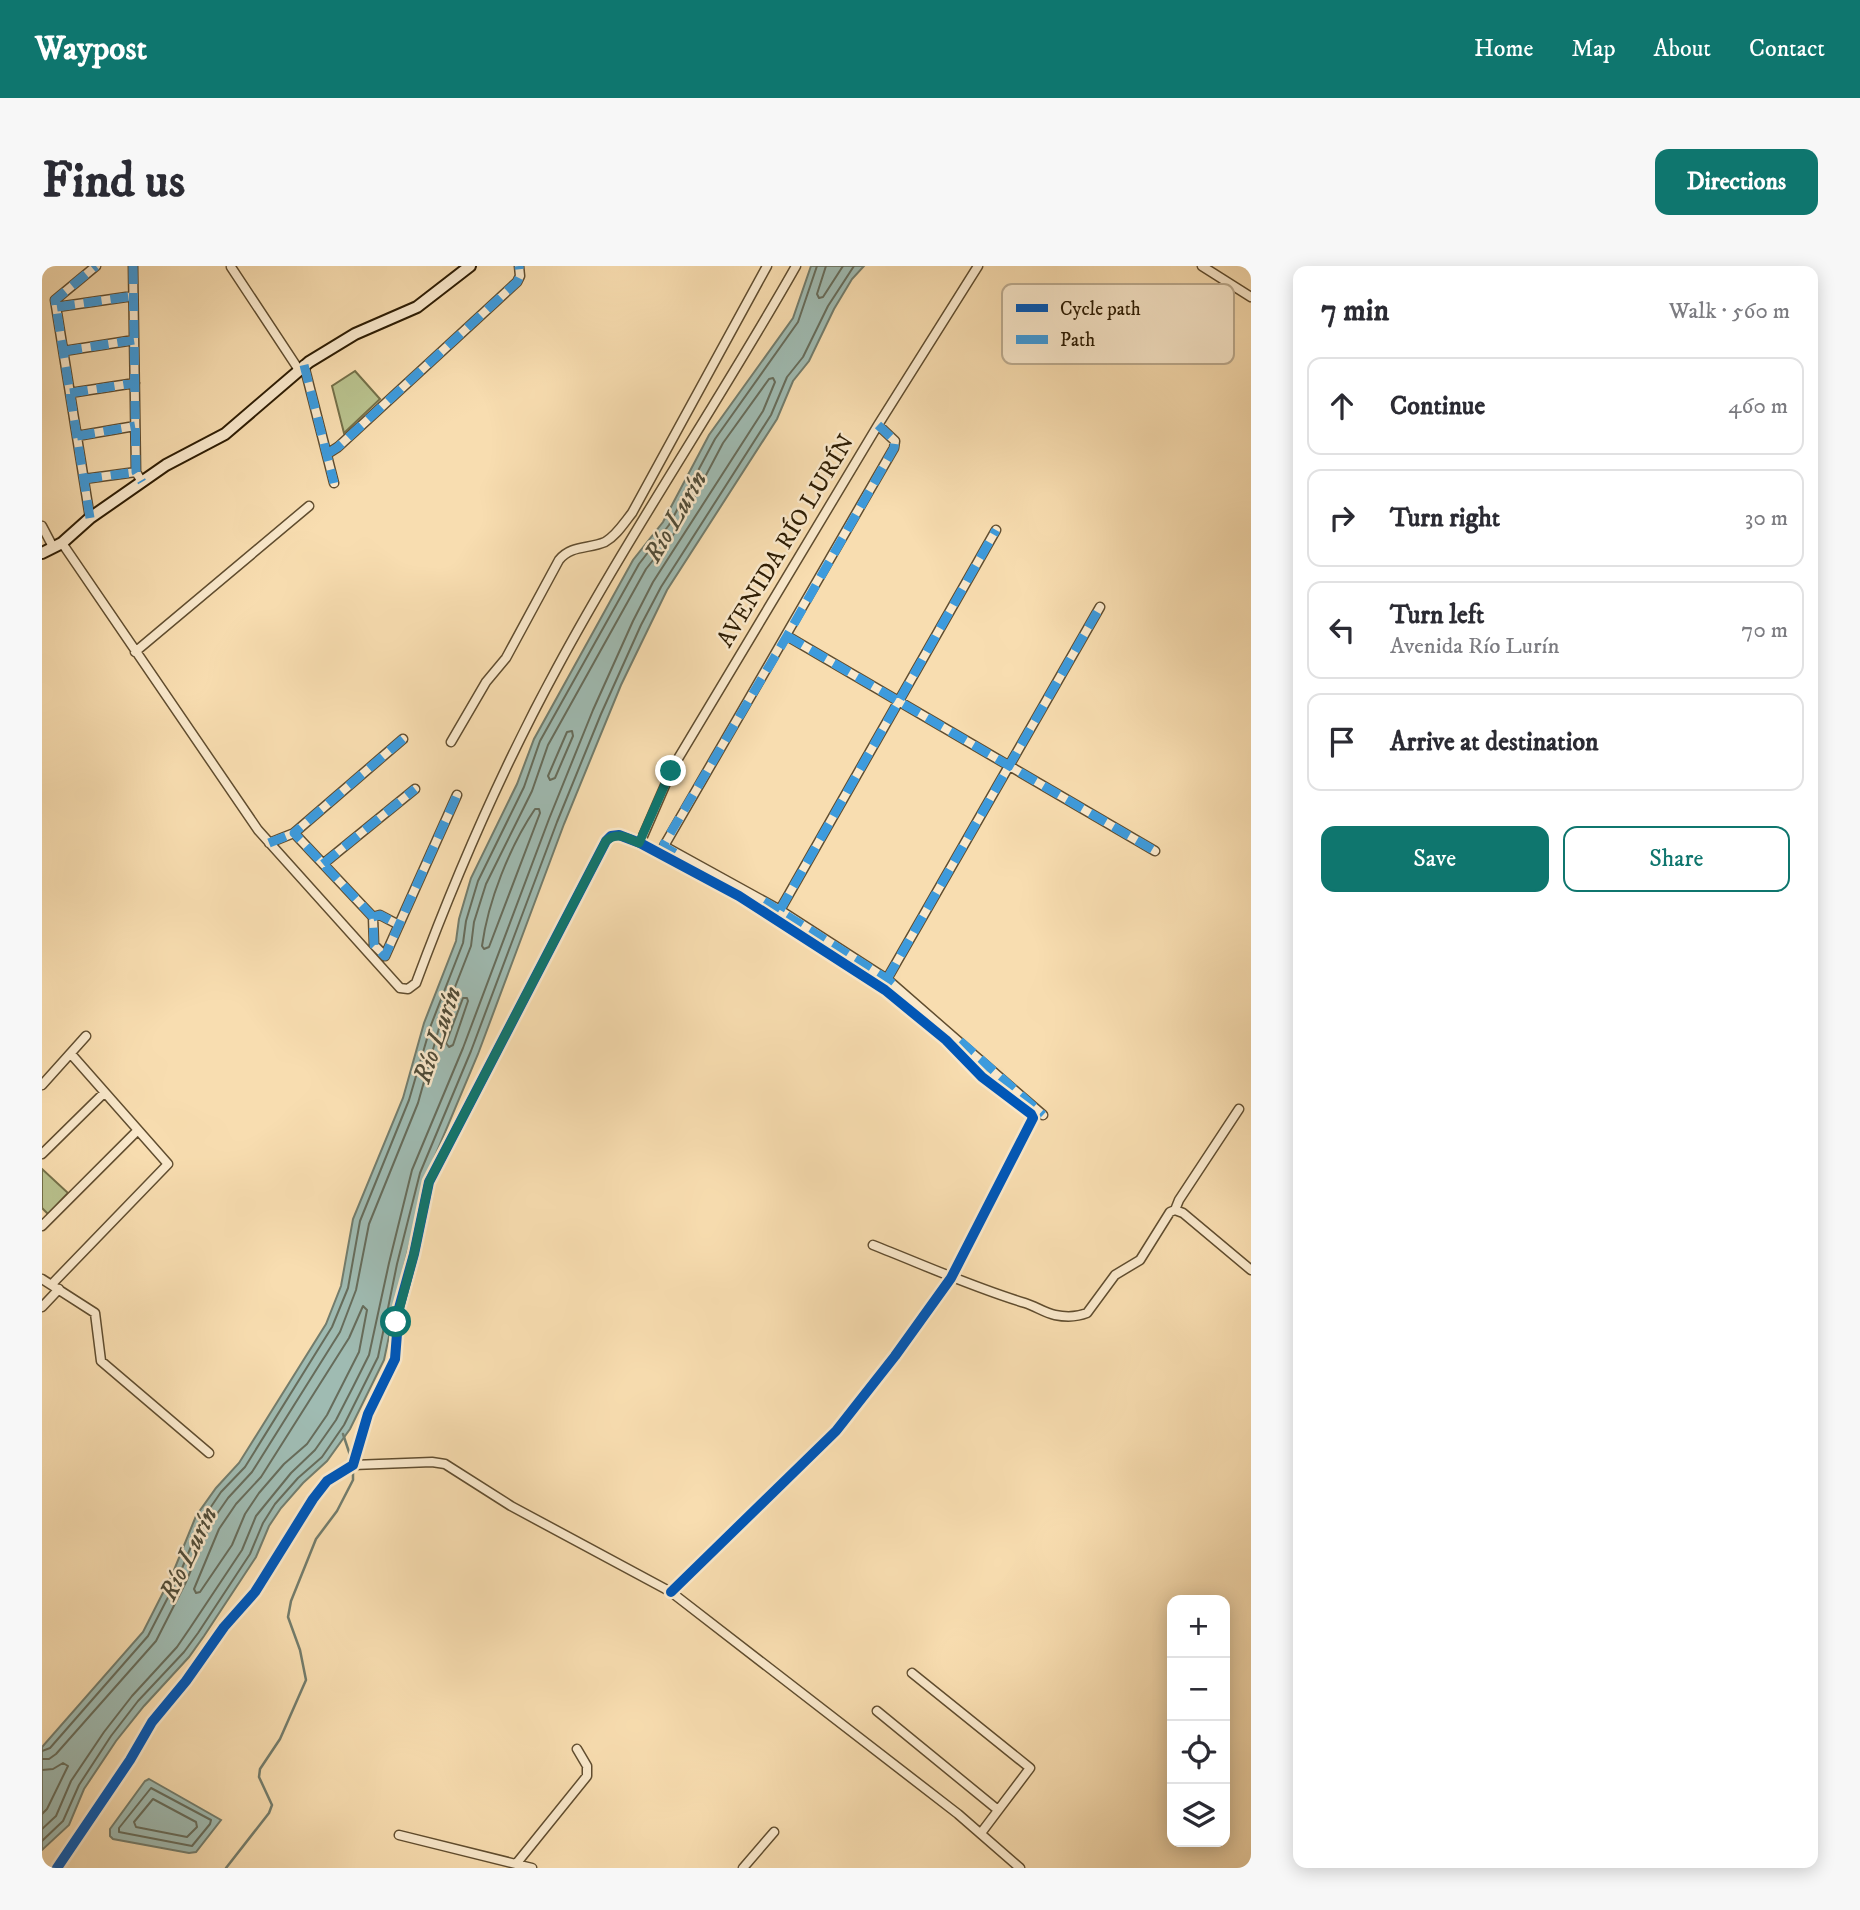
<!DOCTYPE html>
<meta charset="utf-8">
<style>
:root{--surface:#fff;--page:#f7f7f7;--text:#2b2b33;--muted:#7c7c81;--line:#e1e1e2;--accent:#0f766e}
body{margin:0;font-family:"IM FELL DW Pica",serif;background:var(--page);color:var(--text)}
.controls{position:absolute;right:21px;bottom:21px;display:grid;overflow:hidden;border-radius:14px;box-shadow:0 4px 18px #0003}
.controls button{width:63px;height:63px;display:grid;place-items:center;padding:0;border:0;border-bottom:2px solid var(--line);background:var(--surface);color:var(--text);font:35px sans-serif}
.stop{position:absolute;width:21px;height:21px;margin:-16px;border:5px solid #0f766e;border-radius:50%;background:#fff}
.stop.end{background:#0f766e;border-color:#fff;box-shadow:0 2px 7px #0008}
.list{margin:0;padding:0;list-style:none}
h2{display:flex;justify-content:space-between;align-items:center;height:91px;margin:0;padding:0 28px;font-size:30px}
h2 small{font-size:23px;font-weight:400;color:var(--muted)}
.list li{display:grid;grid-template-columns:46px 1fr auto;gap:21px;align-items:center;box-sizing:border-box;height:98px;margin:0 14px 14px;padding:0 14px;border:2px solid var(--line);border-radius:14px}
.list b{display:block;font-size:26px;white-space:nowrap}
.list p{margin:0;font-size:23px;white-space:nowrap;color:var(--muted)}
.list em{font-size:23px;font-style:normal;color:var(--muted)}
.actions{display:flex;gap:14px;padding:21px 28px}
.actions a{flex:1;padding:16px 0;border:2px solid var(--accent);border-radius:14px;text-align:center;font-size:24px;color:var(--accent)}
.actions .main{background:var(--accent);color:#fff}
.icon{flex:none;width:38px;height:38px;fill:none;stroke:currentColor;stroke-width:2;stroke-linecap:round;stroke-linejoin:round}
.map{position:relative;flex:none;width:1209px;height:1602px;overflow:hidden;border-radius:14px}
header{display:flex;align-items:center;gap:42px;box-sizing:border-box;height:98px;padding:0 35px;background:var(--accent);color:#fff}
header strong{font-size:33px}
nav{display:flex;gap:38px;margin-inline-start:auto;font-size:24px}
.intro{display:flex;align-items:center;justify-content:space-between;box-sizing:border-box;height:168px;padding:0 42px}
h1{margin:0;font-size:49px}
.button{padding:18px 32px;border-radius:14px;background:var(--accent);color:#fff;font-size:24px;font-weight:700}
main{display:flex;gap:42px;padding:0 42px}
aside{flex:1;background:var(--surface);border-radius:14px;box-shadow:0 4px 18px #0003}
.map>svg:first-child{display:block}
.green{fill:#b9c28e;stroke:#747049;stroke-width:2}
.water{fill:#9fbbb2;stroke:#727c6c;stroke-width:2}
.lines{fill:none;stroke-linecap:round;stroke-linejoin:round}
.shore{stroke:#666c5b;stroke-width:2}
.stream{stroke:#727c6c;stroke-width:2.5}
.street-casing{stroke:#604d2f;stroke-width:11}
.secondary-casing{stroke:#2e1d04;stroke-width:14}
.street{stroke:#fae9cc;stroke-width:8}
.secondary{stroke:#fae9cc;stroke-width:10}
.quiet{stroke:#3d9bdd;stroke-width:9;stroke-dasharray:18 9;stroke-linecap:butt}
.cycleway-casing{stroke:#fae9cc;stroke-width:15}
.cycleway{stroke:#0057b8;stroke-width:10}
.route{stroke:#0f766e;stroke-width:9}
.labels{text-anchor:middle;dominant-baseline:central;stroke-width:5;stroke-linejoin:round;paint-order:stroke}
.street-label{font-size:24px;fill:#2e1d04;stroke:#fae9cc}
.water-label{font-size:26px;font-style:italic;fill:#504c38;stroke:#fae9cc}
.key{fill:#fae9cc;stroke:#bdac90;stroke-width:2}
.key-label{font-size:19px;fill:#2e1d04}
</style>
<header>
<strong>Waypost</strong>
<nav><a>Home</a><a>Map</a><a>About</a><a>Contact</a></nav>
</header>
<div class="intro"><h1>Find us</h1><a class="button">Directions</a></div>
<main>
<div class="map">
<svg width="1209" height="1602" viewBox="0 0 1209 1602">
<rect width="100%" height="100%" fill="#f8ddb0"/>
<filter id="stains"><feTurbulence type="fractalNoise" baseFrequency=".00286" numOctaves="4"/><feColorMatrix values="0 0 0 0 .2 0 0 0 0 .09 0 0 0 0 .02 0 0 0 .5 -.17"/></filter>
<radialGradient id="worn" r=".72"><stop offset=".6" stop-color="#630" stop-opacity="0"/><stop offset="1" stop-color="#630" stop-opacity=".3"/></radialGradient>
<path class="green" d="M313,105L338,133L302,167L290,120Z
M0,903L26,927L6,948L0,942Z"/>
<path class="water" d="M769,0H822L810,13L792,43L767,95L751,115L735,153L625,324L579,419L522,558L436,788L385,909L362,1000L342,1094L308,1163L285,1195L261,1217L239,1242L227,1260L214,1291L162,1370L147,1391L102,1440L74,1475L42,1523L27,1559L0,1584V1481L101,1366L130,1309L154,1250L174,1222L197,1197L284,1058L299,1020L311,953L361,832L382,757L414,675L417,653L429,612L475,518L492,473L591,294L621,256L667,169L751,52Z
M107,1513L179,1554L154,1586L147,1587L71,1573L68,1570V1563L103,1515Z"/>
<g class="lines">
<path class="shore" d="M784,0L775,28L777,32L781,31L801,0
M530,465L531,470L513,512L508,514L506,510L525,466Z
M493,543H497L498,547L447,681L442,683L440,680C446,635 468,580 493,543Z
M421,732H425L426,735L411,779L407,781L404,777Z
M321,1040L325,1044L317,1086L285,1149L265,1178L242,1198L217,1227L203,1248L190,1279L158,1326L154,1327L152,1323L177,1263L194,1238L219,1211L307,1072Z
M0,1485L8,1482L106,1370L136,1312L160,1254L179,1226L203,1201L290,1061L306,1022L318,955L367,834L389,759L421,677L424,655L436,615L482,521L498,475L597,298L627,259L673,173L756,56L775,0
M0,1493H7L14,1488L114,1375L144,1316L168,1258L186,1232L210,1206L298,1066L314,1024L327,958L376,837L397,762L429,680L432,656L444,618L490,525L506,479L604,303L635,264L681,177L727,113L731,112L733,116L721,145L611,316L591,355L551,444L507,553L421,782L370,904L347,997L327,1089L311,1121L294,1154L273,1184L249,1207L214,1250L200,1284L148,1362L135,1381L90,1430L62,1466L29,1515L14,1550L0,1563
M0,1504L11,1503L21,1497L26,1500L5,1543L0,1548
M109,1522L169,1554L168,1558L150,1580L77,1566V1562Z
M111,1533L154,1556L155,1561L145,1571L94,1561L92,1556Z
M0,1575L21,1555L37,1519L69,1470L96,1435L142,1386L156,1367L208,1288L221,1257L233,1238L256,1212L280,1191L302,1159L336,1091L355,998L378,907L429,785L515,556L559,448L599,359L619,321L729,149L745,111L761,91L786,40L812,0"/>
<path class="stream" d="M301,1168L310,1195
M184,1602L227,1547L230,1539L217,1511L218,1503L238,1473L264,1414L258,1384L246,1351L249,1335L274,1273L295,1245L311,1214V1202"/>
<g class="street-casing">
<path id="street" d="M91,0L94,206L100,216
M1160,0L1209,31
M189,1L257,104
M15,41L91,30
M22,85L92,74
M262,99L292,217
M28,127L93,117
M836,159L853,175L852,182L622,580L738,644L845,713L1001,849
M35,170L93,160
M285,188L296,181L475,16L478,10L477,0
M42,213L94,206
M48,252L13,34L54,0
M0,260L11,281
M20,277L216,564L358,722L366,723L374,717C414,609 460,503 515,402C589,265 677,136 754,0
M745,370L1113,585
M93,386L267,240
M361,473L252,567L331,651L332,679L343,690L415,529
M409,476L444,416L464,392L517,294C529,279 547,283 563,276C574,270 582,257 590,247L725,0
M227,577L252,567
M598,577L631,501L836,159L936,0
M281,598L373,523
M738,644L954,264
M331,651L338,649L357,659
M845,713L1058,341
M0,819L44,770
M0,888L62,827
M1133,944L1137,934L1197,843
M0,960L96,864
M831,979C882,999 930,1021 983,1037C993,1040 1003,1047 1013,1049C1023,1051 1035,1051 1045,1047L1073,1009L1098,994L1128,946L1133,944L1141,947L1209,1004
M0,1013L53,1047L59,1095L167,1187
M10,1018L126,898L29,788
M0,1041L17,1023
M311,1199L390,1196L403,1198L469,1240L629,1326L916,1548L978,1602
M870,1407L988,1502L939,1567
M835,1445L956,1544
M357,1569L490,1602
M474,1598L545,1510V1500L535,1483
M15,1602L88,1494L110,1456L144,1415L182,1361L213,1326L271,1233L285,1215L311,1199L326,1148L353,1093L357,1042L372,988L387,916L564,575L569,570L577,569L598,577L697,630L843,724L904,774L940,811L989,848L991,852L909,1012L853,1090L794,1165L629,1326
M701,1602L732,1566"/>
</g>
<g class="secondary-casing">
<path id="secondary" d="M0,287L20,277L48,252L124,199L183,168L267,96L313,68L375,41L428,0"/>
</g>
<use href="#street" class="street"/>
<use href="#secondary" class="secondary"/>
<path class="quiet" d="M91,0L94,206L100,216
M15,41L91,30
M22,85L92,74
M262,99L292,217
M28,127L93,117
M35,170L93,160
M285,188L296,181L475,16L478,10L477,0
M42,213L94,206
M48,252L13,34L54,0
M745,370L1113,585
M361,473L252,567L331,651L332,679L343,690L415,529
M227,577L252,567
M633,587L623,581L622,578L745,370L852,182L853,175L836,159
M281,598L373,523
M722,635L845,713L857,723
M738,644L954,264
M331,651L338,649L357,659
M845,713L1058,341
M918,775L1001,849"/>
<g class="cycleway-casing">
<path id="cycleway" d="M15,1602L88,1494L110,1456L144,1415L182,1361L213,1326L271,1233L285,1215L311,1199L326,1148L353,1093L357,1042L372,988L387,916L564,575L569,570L577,569L598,577L697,630L843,724L904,774L940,811L989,848L991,852L909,1012L853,1090L794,1165L629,1326"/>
</g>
<use href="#cycleway" class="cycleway"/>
</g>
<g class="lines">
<path class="route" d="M354,1056L372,988L387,916L564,575C575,565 585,572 597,577L629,505"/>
</g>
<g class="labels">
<g class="street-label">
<text transform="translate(744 275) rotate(-59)">AVENIDA RÍO LURÍN</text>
</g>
<g class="water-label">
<text transform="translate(634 251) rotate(-60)">Río Lurín</text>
<text transform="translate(396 769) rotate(-71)">Río Lurín</text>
<text transform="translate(147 1288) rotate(-64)">Río Lurín</text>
</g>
</g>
<rect x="960" y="18" width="232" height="80" rx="10" class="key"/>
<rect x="974" y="38" width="32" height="8" fill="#0057b8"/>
<rect x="974" y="69" width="32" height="9" fill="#3d9bdd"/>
<g class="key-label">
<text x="1018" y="49">Cycle path</text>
<text x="1018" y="80">Path</text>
</g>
<rect width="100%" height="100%" filter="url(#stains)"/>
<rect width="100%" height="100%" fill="url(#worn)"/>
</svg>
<div class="controls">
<button>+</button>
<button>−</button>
<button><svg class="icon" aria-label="locate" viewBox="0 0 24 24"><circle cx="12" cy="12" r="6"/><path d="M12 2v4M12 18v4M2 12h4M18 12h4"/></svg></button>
<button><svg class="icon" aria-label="layers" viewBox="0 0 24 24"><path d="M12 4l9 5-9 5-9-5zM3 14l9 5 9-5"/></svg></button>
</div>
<div class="stop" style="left:354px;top:1056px"></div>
<div class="stop end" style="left:629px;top:505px"></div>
</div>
<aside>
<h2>7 min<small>Walk · 560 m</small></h2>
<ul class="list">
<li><svg class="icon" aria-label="ahead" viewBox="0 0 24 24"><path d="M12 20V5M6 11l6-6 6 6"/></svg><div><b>Continue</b></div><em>460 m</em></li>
<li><svg class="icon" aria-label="right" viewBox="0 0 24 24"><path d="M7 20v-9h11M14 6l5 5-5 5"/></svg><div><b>Turn right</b></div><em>30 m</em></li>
<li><svg class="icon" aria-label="left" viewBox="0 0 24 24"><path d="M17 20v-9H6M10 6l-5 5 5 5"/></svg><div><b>Turn left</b><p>Avenida Río Lurín</p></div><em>70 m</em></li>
<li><svg class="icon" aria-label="arrive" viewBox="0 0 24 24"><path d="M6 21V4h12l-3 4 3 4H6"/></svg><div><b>Arrive at destination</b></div></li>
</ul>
<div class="actions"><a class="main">Save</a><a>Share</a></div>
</aside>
</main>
